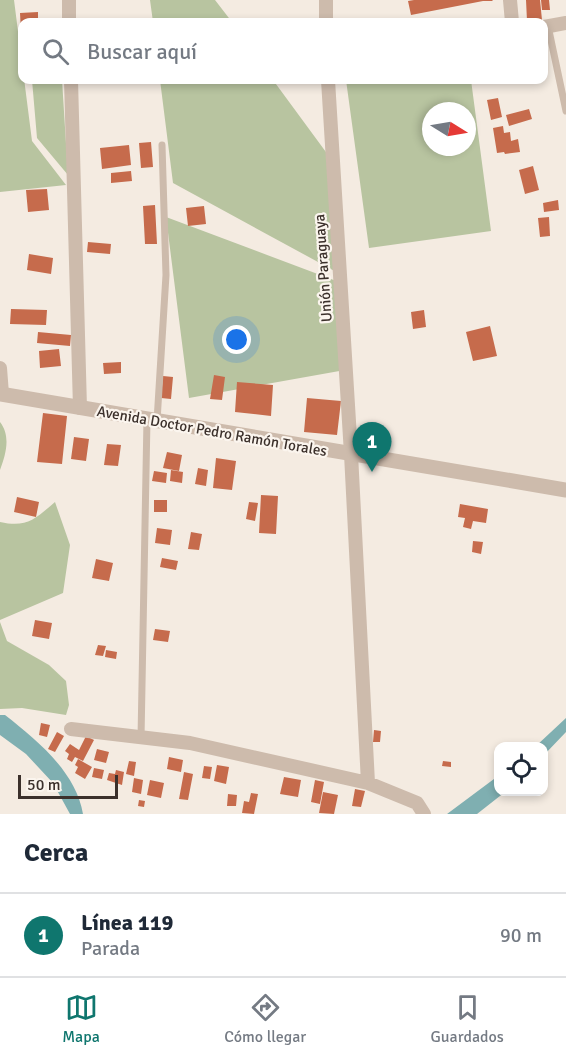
<!DOCTYPE html>
<html lang="es">
<meta charset="utf-8">
<style>
:root{--surface:#fff;--page:#f6f6f7;--text:#1f2937;--muted:#747a83;--line:#e0e1e3;--accent:#0f766e}
body{margin:0;font-family:Signika,sans-serif;background:var(--page);color:var(--text)}
.controls{position:absolute;right:18px;bottom:18px;display:grid;overflow:hidden;border-radius:12px;box-shadow:0 3px 9px #0003}
.controls button{width:54px;height:54px;display:grid;place-items:center;padding:0;border:0;border-bottom:2px solid var(--line);background:var(--surface);color:var(--text);font:30px sans-serif}
.compass{position:absolute;left:422px;top:102px;width:54px;height:54px;border-radius:50%;background:var(--surface);box-shadow:0 3px 9px #0003;rotate:101deg}
.scale{position:absolute;left:18px;bottom:15px;width:100px;box-sizing:border-box;padding-left:6px;border:3px solid #3b302b;border-top:0;font-size:16px;line-height:21px;white-space:nowrap;color:#3b302b;-webkit-text-stroke:4px #fbf5ee;paint-order:stroke}
.you{position:absolute;left:237px;top:340px;width:21px;height:21px;margin:-15px;border:4px solid #fff;border-radius:50%;background:#1a73e8;box-shadow:0 0 0 9px #1a73e833}
.badge{display:grid;place-items:center;width:39px;height:39px;border-radius:50%;background:var(--accent);color:#fff;font-size:20px;font-weight:700}
.pin{position:absolute;translate:-50% -50px;filter:drop-shadow(0 2px 3px #0008)}
.pin::after{content:'';position:absolute;top:32px;width:21px;height:18px;background:inherit;clip-path:polygon(0 0,100% 0,50% 100%)}
.list{margin:0;padding:0;list-style:none}
h2{display:flex;justify-content:space-between;align-items:center;height:78px;margin:0;padding:0 24px;font-size:26px}
h2 small{font-size:20px;font-weight:400;color:var(--muted)}
.list li{display:grid;grid-template-columns:39px 1fr auto;gap:18px;align-items:center;box-sizing:border-box;height:84px;padding:0 24px;border-top:2px solid var(--line)}
.list b{display:block;font-size:22px;white-space:nowrap}
.list p{margin:0;font-size:20px;white-space:nowrap;color:var(--muted)}
.list em{font-size:20px;font-style:normal;color:var(--muted)}
.icon{flex:none;width:33px;height:33px;fill:none;stroke:currentColor;stroke-width:2;stroke-linecap:round;stroke-linejoin:round}
.map{position:relative;flex:none;width:566px;height:814px;overflow:hidden}
.search{position:absolute;background:var(--surface);box-shadow:0 3px 9px #0003;left:18px;right:18px;top:18px;height:66px;display:flex;align-items:center;gap:15px;box-sizing:border-box;padding:0 21px;border-radius:12px;color:var(--muted);font-size:22px}
.sheet{height:162px;background:var(--surface)}
nav{display:flex;justify-content:space-around;align-items:center;box-sizing:border-box;height:84px;border-top:2px solid var(--line);background:var(--surface);font-size:16px;color:var(--muted)}
nav a{display:grid;justify-items:center;gap:3px}
nav .on{color:var(--accent)}
.map>svg:first-child{display:block}
.green{fill:#b8c4a0;fill-rule:evenodd}
.water{fill:#7fafb1}
.building{fill:#c66b4c}
.lines{fill:none;stroke-linecap:round;stroke-linejoin:round}
.service{stroke:#cdbbac;stroke-width:7}
.minor{stroke:#cdbbac;stroke-width:14}
.tertiary{stroke:#cdbbac;stroke-width:15}
.labels{text-anchor:middle;dominant-baseline:central;stroke-width:4.5;stroke-linejoin:round;paint-order:stroke}
.street-label{font-size:15px;fill:#3b302b;stroke:#fbf5ee}
</style>
<div class="map">
<svg width="566" height="814" viewBox="0 0 566 814">
<rect width="100%" height="100%" fill="#f4ebe1"/>
<path class="green" d="M0,0H14L32,141L66,185L0,192Z
M150,0H215L232,22H153Z
M32,80H62L68,175L37,138Z
M160,80H273L334,163L340,274L173,183Z
M346,80H471L491,231L369,248ZM431,111H467V147H431Z
M166,217L339,282L345,370L189,398Z
M0,422C11,436 6,454 0,470Z
M55,502L70,545L63,593L0,620V522C27,528 35,519 55,502Z
M0,622L7,641L49,665L66,681L69,705L66,715L22,708L0,709Z"/>
<path class="water" d="M0,715H5C37,740 76,772 83,814H70L53,783L26,754L0,735Z
M566,718V732L544,755V746H536Z
M498,776V792H505L477,814H447Z"/>
<path class="building" d="M414,0H492L493,1H483L411,15L408,1Z
M526,0H540L542,20L527,21Z
M541,0H549L550,10H542Z
M38,12V22H22V32H21L20,13Z
M498,98L502,117L491,120L487,100Z
M529,109L532,119L509,126L506,115Z
M503,126L504,133L510,132L511,141L518,139L520,152L505,154L504,152L497,153L493,128Z
M151,142L153,167L141,168L139,143Z
M129,145L131,165L102,169L100,148Z
M533,166L539,190L525,194L519,170Z
M131,171L132,181L111,183V173Z
M47,189L49,210L28,212L26,190Z
M558,200L559,210L544,212L543,203Z
M155,205L157,244H145L143,206Z
M204,206L206,224L188,226L186,208Z
M549,217L550,236L540,237L538,218Z
M88,242L111,244L110,254L87,252Z
M29,254L53,258L51,274L27,270Z
M11,309L47,310L46,325L10,324Z
M424,310L426,327L413,329L411,312Z
M490,326L497,356L473,361L466,332Z
M38,332L71,335L70,346L37,343Z
M59,349L61,366L40,368L39,351Z
M121,362V373L104,374L103,363Z
M214,375L225,377L222,400L210,399Z
M163,376L173,377L171,399L161,398Z
M237,382L273,385L271,416L235,412Z
M307,398L341,401L337,435L304,432Z
M43,413L67,416L62,464L37,462Z
M74,437L89,439L86,461L71,459Z
M107,444L121,445L118,466L104,465Z
M167,452L182,455L179,471L163,468Z
M216,458L236,461L232,490L213,488Z
M198,468L208,470L206,486L195,484Z
M171,470L183,472L182,483L170,481Z
M154,471L167,473L166,483L152,481Z
M261,495L278,496L276,534L259,533Z
M17,497L39,502L36,517L14,512Z
M154,500H167V512H154Z
M249,502L258,503L255,521L246,519Z
M460,504L488,509L486,523L473,521L471,529L463,527L465,518L458,517Z
M157,528L172,530L170,545L155,543Z
M191,532L202,534L199,550L188,549Z
M473,541L483,542L481,554L472,552Z
M162,558L178,561L176,570L160,567Z
M96,559L113,563L109,581L92,578Z
M35,620L52,623L49,639L32,636Z
M155,629L170,631L168,642L153,640Z
M98,645L106,646L103,656L95,655Z
M106,650L117,652L116,659L105,657Z
M41,723L50,725L47,737L39,735Z
M374,730L381,731L380,742H373Z
M57,732L64,736L55,752L48,749Z
M86,736L94,740L83,761L75,757L72,762L67,759L69,754L65,751L70,744L79,750Z
M97,749L109,752L106,763L94,760Z
M169,757L183,760L181,772L167,769Z
M78,759L92,767L85,779L75,773L78,767L75,765Z
M129,761L136,762L134,776L126,774Z
M443,761L451,762V767L442,766Z
M217,765L229,767L226,784L214,781Z
M204,766L212,767L210,779L202,778Z
M94,768L104,770L102,779L92,777Z
M116,770L124,772L122,785L107,780L109,773L115,774Z
M184,772L193,774L188,800L179,799Z
M284,777L301,780L298,797L280,794Z
M134,778L143,780L141,794L132,792Z
M150,780L164,783L161,798L147,795Z
M315,780L324,782L320,804L311,802Z
M355,789L365,791L361,807L352,806Z
M323,792L338,795L334,814L319,813Z
M251,793L258,794L254,814L242,813L244,801L249,802Z
M228,794L237,795L236,806H227Z
M139,800L145,801L144,807L138,806Z"/>
<g class="lines">
<path class="service" d="M548,26L566,111
M157,421L166,275L162,145
M141,738L147,419"/>
<path class="minor" d="M69,0V22
M326,0V22
M510,0L512,22
M544,27L566,23
M71,80L80,408
M328,80L351,454L368,783L417,803L424,814
M0,368L2,394
M71,729L190,743L368,783"/>
<path class="tertiary" d="M0,394L566,490"/>
</g>
<g class="labels">
<g class="street-label">
<text transform="translate(323 268) rotate(-94)">Unión Paraguaya</text>
<text transform="translate(212 431) rotate(10)">Avenida Doctor Pedro Ramón Torales</text>
</g>
</g>
</svg>
<div class="controls">
<button><svg class="icon" aria-label="locate" viewBox="0 0 24 24"><circle cx="12" cy="12" r="6"/><path d="M12 2v4M12 18v4M2 12h4M18 12h4"/></svg></button>
</div>
<svg class="compass" viewBox="-18 -18 36 36"><path d="M0-13l5 13h-10z" fill="#e53935"/><path d="M0 13l5-13h-10z" fill="#747a83"/></svg>
<div class="scale">50 m</div>
<div class="you"></div>
<div class="pin badge" style="left:372px;top:472px">1</div>
<div class="search"><svg class="icon" aria-label="search" viewBox="0 0 24 24"><circle cx="10" cy="10" r="6"/><path d="M15 15l6 6"/></svg>Buscar aquí</div>
</div>
<section class="sheet">
<h2>Cerca<small></small></h2>
<ul class="list">
<li><span class="badge">1</span><div><b>Línea 119</b><p>Parada</p></div><em>90 m</em></li>
</ul>
</section>
<nav>
<a class="on"><svg class="icon" aria-label="map" viewBox="0 0 24 24"><path d="M3 6l6-2 6 2 6-2v14l-6 2-6-2-6 2zM9 4v14M15 6v14"/></svg>Mapa</a>
<a><svg class="icon" aria-label="directions" viewBox="0 0 24 24"><path d="M12 3l9 9-9 9-9-9zM9 14v-3h6M13 9l2 2-2 2"/></svg>Cómo llegar</a>
<a><svg class="icon" aria-label="saved" viewBox="0 0 24 24"><path d="M7 4h10v16l-5-4-5 4z"/></svg>Guardados</a>
</nav>
